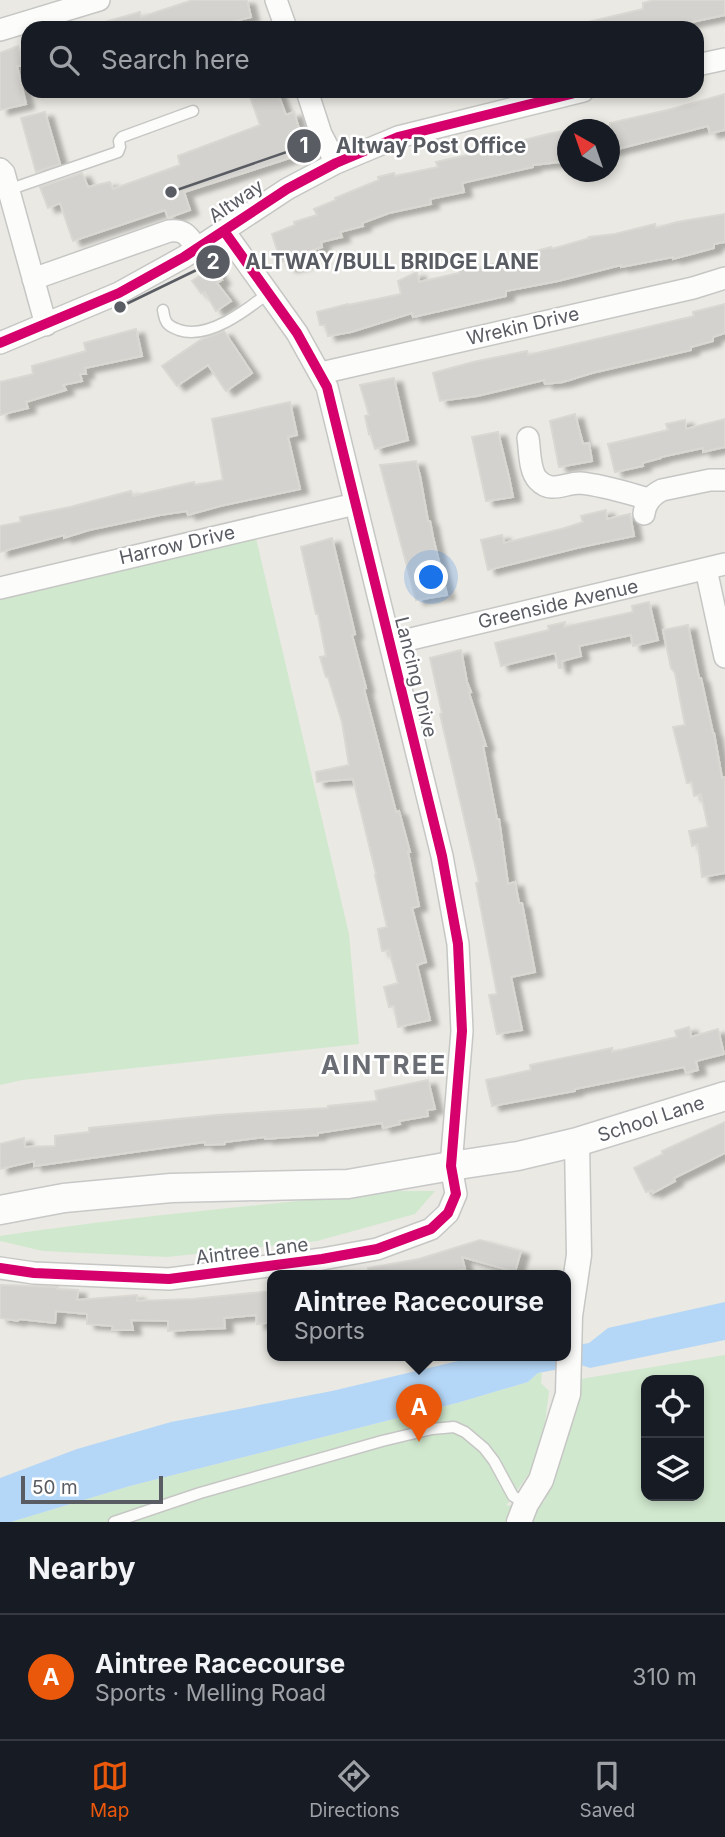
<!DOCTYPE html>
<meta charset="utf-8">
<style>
:root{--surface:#171b24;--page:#20242c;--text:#f1f3f6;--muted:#9ea1a6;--line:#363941;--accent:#ea580c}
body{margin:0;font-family:Inter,sans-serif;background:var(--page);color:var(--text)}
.controls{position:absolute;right:21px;bottom:21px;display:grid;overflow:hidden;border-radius:14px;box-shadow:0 4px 10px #0003}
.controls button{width:63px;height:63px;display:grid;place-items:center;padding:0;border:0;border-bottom:2px solid var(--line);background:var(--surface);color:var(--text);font:35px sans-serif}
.compass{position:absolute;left:557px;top:119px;width:63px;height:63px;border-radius:50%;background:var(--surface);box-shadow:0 4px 10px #0003;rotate:320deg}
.scale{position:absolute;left:21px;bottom:18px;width:142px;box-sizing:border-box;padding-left:7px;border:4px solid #595c62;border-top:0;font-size:19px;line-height:24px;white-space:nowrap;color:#595c62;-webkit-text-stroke:5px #fff;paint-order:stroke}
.you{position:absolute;left:432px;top:578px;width:24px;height:24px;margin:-18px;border:5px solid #fff;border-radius:50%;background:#1a73e8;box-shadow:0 0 0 10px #1a73e833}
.badge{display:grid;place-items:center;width:46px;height:46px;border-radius:50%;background:var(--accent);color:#fff;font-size:23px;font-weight:700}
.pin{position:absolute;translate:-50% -58px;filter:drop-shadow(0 2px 4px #0008)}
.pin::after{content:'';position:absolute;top:37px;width:24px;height:21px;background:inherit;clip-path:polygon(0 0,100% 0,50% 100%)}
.popup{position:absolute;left:267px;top:1270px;width:304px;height:91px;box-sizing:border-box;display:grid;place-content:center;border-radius:14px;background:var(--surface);filter:drop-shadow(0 2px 5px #0005);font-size:23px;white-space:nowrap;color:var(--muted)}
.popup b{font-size:26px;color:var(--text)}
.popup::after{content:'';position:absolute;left:50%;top:100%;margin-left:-14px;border:14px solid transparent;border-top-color:var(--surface)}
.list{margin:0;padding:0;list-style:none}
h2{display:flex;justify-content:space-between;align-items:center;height:91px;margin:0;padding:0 28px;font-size:30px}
h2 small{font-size:23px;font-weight:400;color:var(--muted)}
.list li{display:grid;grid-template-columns:46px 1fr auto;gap:21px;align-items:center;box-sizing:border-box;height:126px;padding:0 28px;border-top:2px solid var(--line)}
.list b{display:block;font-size:26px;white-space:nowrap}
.list p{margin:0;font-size:23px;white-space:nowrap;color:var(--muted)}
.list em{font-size:23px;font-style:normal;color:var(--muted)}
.icon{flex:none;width:38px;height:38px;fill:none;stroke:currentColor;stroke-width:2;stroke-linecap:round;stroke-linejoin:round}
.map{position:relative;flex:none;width:725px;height:1522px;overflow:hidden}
.search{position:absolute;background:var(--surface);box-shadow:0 4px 10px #0003;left:21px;right:21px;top:21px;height:77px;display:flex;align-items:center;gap:18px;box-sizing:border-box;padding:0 24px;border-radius:21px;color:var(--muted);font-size:26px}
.sheet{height:217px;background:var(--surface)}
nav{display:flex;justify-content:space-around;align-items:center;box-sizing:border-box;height:98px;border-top:2px solid var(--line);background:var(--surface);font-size:19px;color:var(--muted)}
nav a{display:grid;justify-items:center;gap:4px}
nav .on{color:var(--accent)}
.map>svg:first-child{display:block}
.green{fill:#d0e8ce;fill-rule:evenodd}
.water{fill:#b5d7f7}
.building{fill:#d3d2ce;stroke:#dad8d2;stroke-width:2;filter:url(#shadow)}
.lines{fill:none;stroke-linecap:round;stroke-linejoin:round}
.service-casing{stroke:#c6c7c5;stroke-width:13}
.minor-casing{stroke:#c6c7c5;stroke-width:24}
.tertiary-casing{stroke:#c6c7c5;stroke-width:27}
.secondary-casing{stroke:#c7c8c7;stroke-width:31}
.service{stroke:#fcfcfb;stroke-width:10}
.minor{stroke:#fcfcfb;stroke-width:21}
.tertiary{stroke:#fcfcfb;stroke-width:24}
.secondary{stroke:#fcfcfb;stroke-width:28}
.cycleway-casing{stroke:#fff;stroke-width:15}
.cycleway{stroke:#d6006c;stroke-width:10}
.labels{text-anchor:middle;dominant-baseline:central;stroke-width:5;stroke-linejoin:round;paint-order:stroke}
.street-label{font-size:19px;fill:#595c62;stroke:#fff}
.district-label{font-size:26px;font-weight:bold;letter-spacing:2px;fill:#6a6e74;stroke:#fff}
.leader{fill:none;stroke:#595c62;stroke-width:2.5}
.callout-dot{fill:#595c62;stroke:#fff;stroke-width:2.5}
.mark-label{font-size:21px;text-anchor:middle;font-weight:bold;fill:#fff}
.callout-label{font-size:21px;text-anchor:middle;font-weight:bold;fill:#595c62;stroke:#fff;stroke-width:5;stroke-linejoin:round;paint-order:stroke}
</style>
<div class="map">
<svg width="725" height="1522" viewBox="0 0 725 1522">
<defs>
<filter id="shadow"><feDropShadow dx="8" dy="4.5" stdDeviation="2" flood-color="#0004"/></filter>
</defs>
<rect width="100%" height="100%" fill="#eae9e3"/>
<path class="green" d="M255,534L349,934L359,1044L22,1080L0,1085V601L9,589Z
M396,1191H435L415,1214L317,1241L167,1257L43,1251L0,1241V1236C132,1216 264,1205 396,1191Z
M725,1355V1522H11L130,1486L457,1403L528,1382L538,1373H542L541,1383L549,1391L545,1423L530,1472L506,1506L544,1502L563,1455L568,1433L575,1380ZM646,1380H699V1496H646Z"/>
<path class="water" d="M725,1302V1340L590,1368L581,1365L538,1373L528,1382L457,1403L130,1486L11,1522H0V1478L77,1449L171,1422L332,1391L479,1356H566V1347L589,1343L608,1328Z"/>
<path class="building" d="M193,0H247L251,17L207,28H98V24L140,12L141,17Z
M654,0H725V15L687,23V25L673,28H589L588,22L643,9V3Z
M18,46L23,66H17L26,104L0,110V53Z
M248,91H277L286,115L294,112L304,145L288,149L293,157L184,192L190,210L168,218L165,210L73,241L60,203L48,208L40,187L82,173L88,187L110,182L113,189L180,165L178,156L260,125Z
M725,94V130L710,133L708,126L610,151V123L672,109Z
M45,112L60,164L36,172L21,118Z
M568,130V161L533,165V167L462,183L464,192L430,199L431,204L389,213L362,223L363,226L340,232L342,237L321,242L322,247L300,255L303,264L288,267L286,260L281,262L272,234L295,225L294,222L317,215L314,209L336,200L335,198L379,180L378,177L394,173L395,176L438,167L436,162L516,144V142L548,134Z
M725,214V242L714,244V248L673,259V257L621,267V265L558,281L506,291V296L413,317L412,313L351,332L328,336L325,325H320L317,312L348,304V305L401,294L398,281L417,272L419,282L459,273L458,269L478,265V268L510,260L509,259L522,255L551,247L552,249L590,238L589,237L615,234L655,224L656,228L677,222Z
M213,266L222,280L217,283L231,301L216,311L205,292L201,293L192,281Z
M725,304V333L713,337V341L691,347V350L592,373L563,382L545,384L544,380L477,396L440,401L433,373L473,362L527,351L528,355L631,331L694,316L693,312Z
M136,329L142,356L85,368L86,374H80L82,381L63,385L66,390L26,402L28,408L0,415V382L33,374L32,366L86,351L84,343Z
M224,331L252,373L226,391L208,365L177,386L162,366L202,339Z
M394,378L408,440L375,449L370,433L369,434L365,416L369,415L360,385Z
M290,402L297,435L288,437L300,489L220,506L188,515L187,511L160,515L89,530L64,538V535L0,552V526L21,522L20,517L70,507L131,491L133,496L194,482L195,485L223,480L212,419Z
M575,414L583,444L589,443L592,461L559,467L550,421Z
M725,419V447L703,452V448L661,457V458L642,463L643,466L615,472L608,444L668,430L666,424L685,420L686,429Z
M498,432L509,477L513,497L486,501L472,437Z
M416,461L420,476L428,521H430L433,537L447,595L416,600L380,465Z
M606,510L607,519L630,514L634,536L581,547L488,570L481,540L502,535L504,543L565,528L583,522L581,516Z
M332,538L355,634L352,635L366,688L364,689L396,812L399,811L410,852H408L419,906L412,908L426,962L417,965L430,1020L398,1027L394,1006L389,1007L384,987L398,983L389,950L382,951L378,929L387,927L375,875L376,874L353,779L317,782L316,772L349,765L342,722L328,677H326L320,657L326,656L318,614H316L301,547Z
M649,602L658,640L633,646L631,635L579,646L581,656L562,661V668H559L555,653L501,666L495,643L549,630L548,626L565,622L564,627L633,612L632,606Z
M688,625L699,678H701L713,733H714L722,778L725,777V873L702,877L698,844L692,846L689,831L708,827L701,794L694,796L692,782L687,783L673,727L685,725L675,673L671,668L663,630Z
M461,650L467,682L471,692L469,693L486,746H483L497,819H499L508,884L515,882L519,903H522L535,972L511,977L522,1030L497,1034L489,995L497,994L476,883L479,882L440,714L442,713L430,658Z
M689,1027L691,1037L718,1029L724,1054L696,1061L698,1070L686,1073L684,1067L575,1089V1091L492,1106L486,1080L531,1070L530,1065L612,1048V1052L677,1037L675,1031Z
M428,1080L435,1109L427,1110L428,1116L399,1121L400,1124L383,1128L382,1123L318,1133V1135L265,1139V1137L225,1142V1144L205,1145V1142L34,1166V1161L0,1169V1144L24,1138L25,1147L55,1146V1136L89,1132V1128L217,1115L328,1108V1106L377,1101L375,1091Z
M725,1122V1153L674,1178L675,1181L653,1193L652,1190L646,1192L634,1168L663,1154L662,1151Z
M480,1240L521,1251L515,1272L462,1257L465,1269L444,1273V1276H369L368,1268L419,1259Z
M0,1285L58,1287L57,1289L78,1290L77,1300L137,1295V1301L193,1299L272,1291V1322L257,1324L256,1315L224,1318L225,1328L168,1331V1321L131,1320L133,1330H112L113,1326L87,1324V1314L56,1311L55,1323L19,1319L18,1321L0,1318Z"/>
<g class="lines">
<g class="service-casing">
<path id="service" d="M8,190L118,152L120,147L119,141L122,137L193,111
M163,310C164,314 164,318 166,321C168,326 174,328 179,330C208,340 247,310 268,293
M114,1522L200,1493L382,1441L432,1429L454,1427L465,1432L484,1448L494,1461L513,1496L526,1504"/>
</g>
<g class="minor-casing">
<path id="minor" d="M276,0L286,28
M0,30L99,0
M697,65L725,59
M307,91L321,134L336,163
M0,169L4,173L46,325
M33,279L169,231C185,229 188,236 197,248
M0,343L119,293L184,257L287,189L336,163L398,137L583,91
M321,373L693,288L725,278
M528,438C530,450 529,471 538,480C551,494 564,483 580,483C603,485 627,493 649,499
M644,514C645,503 652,495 662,490L710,480H725
M706,569L725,657
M0,588L355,504
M390,644L725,564
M0,1268L34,1273L169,1279L322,1259L377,1249L431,1229L448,1213L456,1194L451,1166L462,1031L458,944L442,856L327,387L297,333L224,231"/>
</g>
<g class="tertiary-casing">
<path id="tertiary" d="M519,1522L526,1504L541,1480L568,1394L570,1316L579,1255L577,1142"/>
</g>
<g class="secondary-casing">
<path id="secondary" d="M0,1210L64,1198L171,1188L348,1184L451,1166L518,1156L577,1142L725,1096"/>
</g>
<use href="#service" class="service"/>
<use href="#minor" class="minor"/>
<use href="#tertiary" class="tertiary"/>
<use href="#secondary" class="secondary"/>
<g class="cycleway-casing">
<path id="cycleway" d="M0,343L119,293L184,257L287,189L336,163L398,137L583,91
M0,1268L34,1273L169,1279L322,1259L377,1249L431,1229L448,1213L456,1194L451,1166L462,1031L458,944L442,856L327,387L297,333L224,231"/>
</g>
<use href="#cycleway" class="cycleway"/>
</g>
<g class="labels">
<g class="street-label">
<text transform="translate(236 201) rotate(-34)">Altway</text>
<text transform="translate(523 326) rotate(-13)">Wrekin Drive</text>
<text transform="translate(177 545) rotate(-13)">Harrow Drive</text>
<text transform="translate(558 604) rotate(-13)">Greenside Avenue</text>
<text transform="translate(416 677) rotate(76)">Lancing Drive</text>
<text transform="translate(651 1119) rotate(-18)">School Lane</text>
<text transform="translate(252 1251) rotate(-7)">Aintree Lane</text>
</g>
<g class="district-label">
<text x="384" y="1064">AINTREE</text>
</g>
</g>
<path class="leader" d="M171 192L304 146M120 307L213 262"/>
<g class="callout-dot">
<circle cx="171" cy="192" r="7"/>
<circle cx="120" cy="307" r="7"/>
<circle cx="304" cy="146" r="18"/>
<circle cx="213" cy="262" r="18"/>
</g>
<g class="mark-label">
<text x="304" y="153">1</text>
<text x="213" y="269">2</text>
</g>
<g class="callout-label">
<text x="431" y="153">Altway Post Office</text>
<text x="392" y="269">ALTWAY/BULL BRIDGE LANE</text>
</g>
</svg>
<div class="controls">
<button><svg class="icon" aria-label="locate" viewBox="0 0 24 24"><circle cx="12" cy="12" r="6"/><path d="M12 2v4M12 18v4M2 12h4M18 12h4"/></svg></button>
<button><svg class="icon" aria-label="layers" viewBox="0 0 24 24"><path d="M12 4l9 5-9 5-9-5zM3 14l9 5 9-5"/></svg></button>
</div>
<svg class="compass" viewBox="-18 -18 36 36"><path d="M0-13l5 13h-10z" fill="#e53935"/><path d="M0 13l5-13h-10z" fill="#9ea1a6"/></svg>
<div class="scale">50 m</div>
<div class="you"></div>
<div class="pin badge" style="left:419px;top:1442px">A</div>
<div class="popup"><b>Aintree Racecourse</b>Sports</div>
<div class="search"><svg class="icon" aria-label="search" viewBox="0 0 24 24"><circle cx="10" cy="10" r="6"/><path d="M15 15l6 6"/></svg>Search here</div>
</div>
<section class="sheet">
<h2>Nearby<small></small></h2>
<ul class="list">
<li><span class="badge">A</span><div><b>Aintree Racecourse</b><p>Sports · Melling Road</p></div><em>310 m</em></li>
</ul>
</section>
<nav>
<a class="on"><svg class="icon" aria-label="map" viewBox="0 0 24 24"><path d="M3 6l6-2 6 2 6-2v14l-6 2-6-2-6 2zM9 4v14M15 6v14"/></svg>Map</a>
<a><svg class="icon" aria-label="directions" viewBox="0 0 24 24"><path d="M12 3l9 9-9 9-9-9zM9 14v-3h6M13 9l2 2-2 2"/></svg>Directions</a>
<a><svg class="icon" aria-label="saved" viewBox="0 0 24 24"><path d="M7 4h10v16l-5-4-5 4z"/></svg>Saved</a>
</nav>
